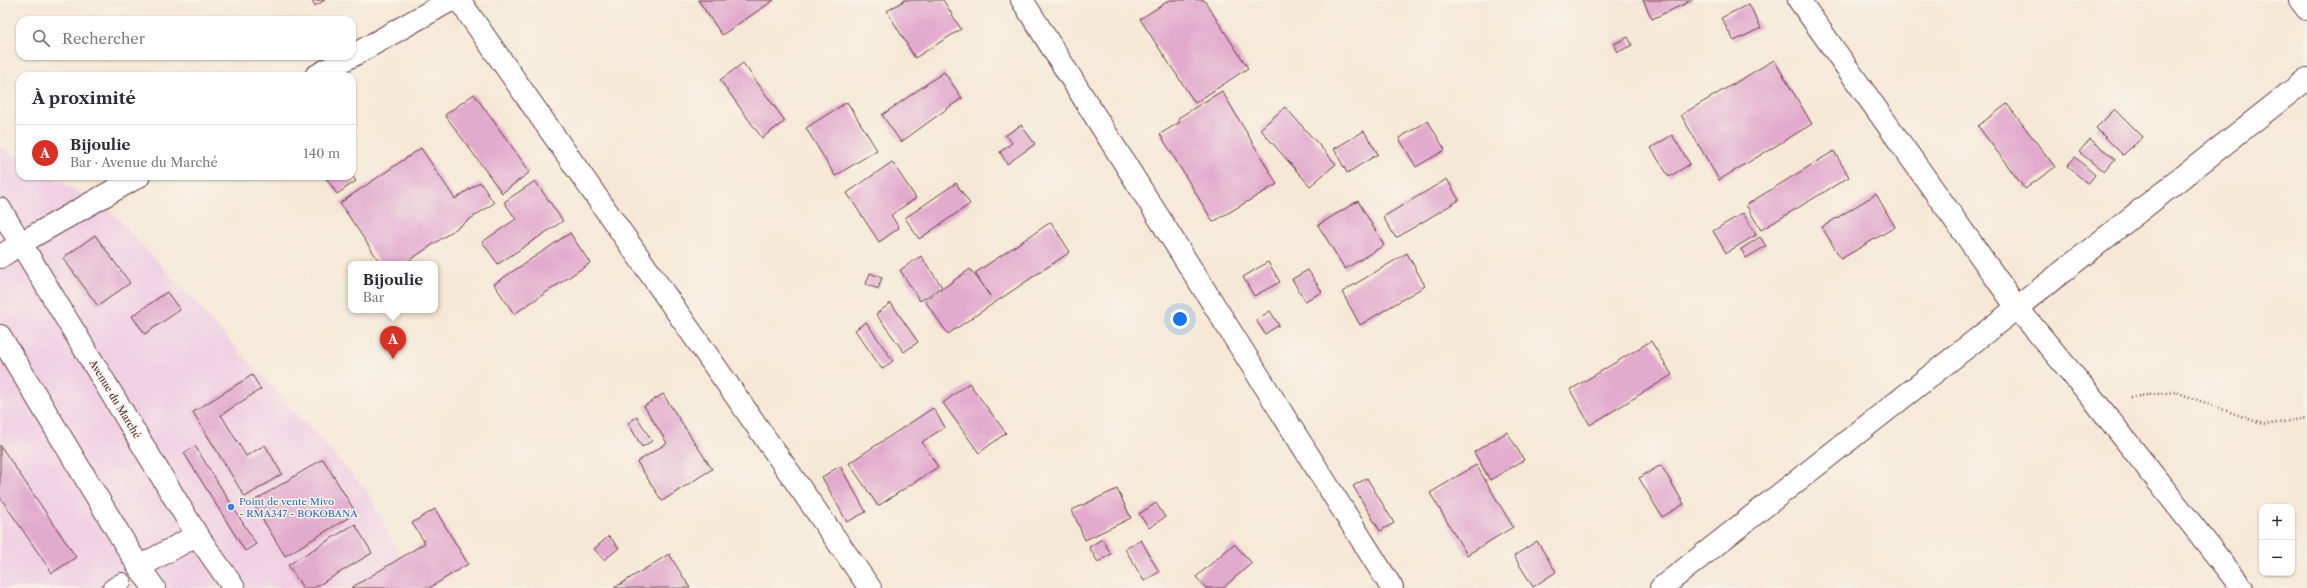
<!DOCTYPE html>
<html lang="fr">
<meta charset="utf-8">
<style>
:root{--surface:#fff;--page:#f7f7f7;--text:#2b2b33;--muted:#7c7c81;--line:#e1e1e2;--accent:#d93025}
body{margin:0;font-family:"Libre Caslon Text",serif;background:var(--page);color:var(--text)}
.controls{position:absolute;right:12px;bottom:12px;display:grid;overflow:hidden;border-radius:8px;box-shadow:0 1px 3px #0004}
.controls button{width:36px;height:36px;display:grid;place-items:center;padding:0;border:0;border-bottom:1px solid var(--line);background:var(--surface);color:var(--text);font:20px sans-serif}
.you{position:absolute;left:1180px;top:319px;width:14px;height:14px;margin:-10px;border:3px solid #fff;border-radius:50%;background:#1a73e8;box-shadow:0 0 0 6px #1a73e833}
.badge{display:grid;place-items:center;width:26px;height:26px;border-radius:50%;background:var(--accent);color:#fff;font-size:13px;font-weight:700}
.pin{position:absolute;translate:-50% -33px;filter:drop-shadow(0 1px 2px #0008)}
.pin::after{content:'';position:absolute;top:21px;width:14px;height:12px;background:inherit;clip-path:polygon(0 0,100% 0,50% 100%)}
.popup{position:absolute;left:348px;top:261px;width:90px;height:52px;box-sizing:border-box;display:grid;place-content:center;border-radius:8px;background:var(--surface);filter:drop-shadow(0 1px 3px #0005);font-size:13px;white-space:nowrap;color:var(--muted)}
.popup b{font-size:15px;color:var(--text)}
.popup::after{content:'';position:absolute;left:50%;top:100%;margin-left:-8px;border:8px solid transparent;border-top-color:var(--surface)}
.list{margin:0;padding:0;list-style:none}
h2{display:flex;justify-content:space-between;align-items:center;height:52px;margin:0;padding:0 16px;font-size:17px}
h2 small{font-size:13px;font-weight:400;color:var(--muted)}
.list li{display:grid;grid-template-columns:26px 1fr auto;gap:12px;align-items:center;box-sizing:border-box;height:56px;padding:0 16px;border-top:1px solid var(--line)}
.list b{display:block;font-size:15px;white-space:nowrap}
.list p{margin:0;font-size:13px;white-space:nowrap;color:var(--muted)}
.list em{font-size:13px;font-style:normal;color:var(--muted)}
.icon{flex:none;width:22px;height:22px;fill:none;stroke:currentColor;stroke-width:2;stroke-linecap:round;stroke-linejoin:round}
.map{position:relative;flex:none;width:2307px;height:588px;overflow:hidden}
.search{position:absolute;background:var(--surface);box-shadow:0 1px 3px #0004;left:16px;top:16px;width:340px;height:44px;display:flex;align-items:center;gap:10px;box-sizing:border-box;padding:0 14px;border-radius:12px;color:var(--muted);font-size:15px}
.panel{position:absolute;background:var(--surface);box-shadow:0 1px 3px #0004;left:16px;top:72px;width:340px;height:108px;border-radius:12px}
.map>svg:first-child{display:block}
.built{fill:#f1d0e3}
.building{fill:#e2aacd}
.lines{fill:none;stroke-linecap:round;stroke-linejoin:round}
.lane-casing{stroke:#643d45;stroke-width:20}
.street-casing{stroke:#643d45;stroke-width:24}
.path{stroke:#643d45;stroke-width:2.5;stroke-dasharray:1 3;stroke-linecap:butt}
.lane{stroke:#fff;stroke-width:18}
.street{stroke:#fff;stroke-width:22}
.shop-dot{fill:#3f7fe0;stroke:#f7f3e8;stroke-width:1.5}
.labels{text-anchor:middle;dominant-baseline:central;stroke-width:3;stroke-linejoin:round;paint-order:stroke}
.street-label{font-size:10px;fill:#4a1f2b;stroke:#f7f3e8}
.shop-label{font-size:10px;fill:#366cbe;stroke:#f7f3e8;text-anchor:start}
</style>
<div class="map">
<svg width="2307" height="588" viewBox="0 0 2307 588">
<rect width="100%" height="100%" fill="#f7f3e8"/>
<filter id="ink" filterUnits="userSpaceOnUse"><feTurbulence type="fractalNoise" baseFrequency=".025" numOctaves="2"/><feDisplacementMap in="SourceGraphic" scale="8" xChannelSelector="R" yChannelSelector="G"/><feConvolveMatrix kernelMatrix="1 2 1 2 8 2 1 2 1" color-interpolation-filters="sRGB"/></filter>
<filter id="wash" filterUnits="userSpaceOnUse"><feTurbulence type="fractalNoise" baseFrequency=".012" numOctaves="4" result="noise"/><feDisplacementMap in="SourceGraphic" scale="16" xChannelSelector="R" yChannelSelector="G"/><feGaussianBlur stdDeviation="0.9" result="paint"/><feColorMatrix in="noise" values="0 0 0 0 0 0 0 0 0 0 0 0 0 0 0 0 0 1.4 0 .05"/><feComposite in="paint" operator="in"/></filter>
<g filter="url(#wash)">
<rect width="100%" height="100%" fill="#f6e8d6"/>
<path class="built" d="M0,147L20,159V176H50L110,210L368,492L416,588H0Z"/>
<g id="blocks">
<path class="building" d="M312,0H325L315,6Z
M698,0H774L722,35Z
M905,0H943L961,29L915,58L887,11Z
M1170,0H1204L1248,68L1195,103L1140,19Z
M1643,0H1693L1652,19Z
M1749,4L1761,28L1734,41L1721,18Z
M1628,37L1632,45L1618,52L1614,44Z
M1774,60L1812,124L1719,180L1681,115Z
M743,63L785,121L762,138L720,80Z
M944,72L962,98L901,142L882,115Z
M1222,91L1277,184L1213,222L1160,134L1180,122L1178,118Z
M474,94L530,172L502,193L445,115Z
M847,102L877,150L835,176L806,128Z
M2007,104L2055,167L2025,189L1978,126Z
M1285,107L1336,164L1310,186L1260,129Z
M2115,109L2143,137L2123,155L2096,128Z
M1428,121L1445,150L1416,167L1399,138Z
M1021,125L1035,144L1007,164L1000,152L1012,143L1006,135Z
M1364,131L1378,154L1347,173L1334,149Z
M1672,135L1690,164L1669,177L1651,148Z
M2090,139L2115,159L2104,172L2079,152Z
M421,148L455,199L480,182L494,203L404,264H381L340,203Z
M1834,151L1849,177L1761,230L1746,205Z
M2075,157L2095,175L2088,184L2067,166Z
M892,162L916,198L891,215L899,228L879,242L847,193Z
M325,176H352L356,181L337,194Z
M1447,179L1459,200L1396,238L1383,217Z
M535,181L563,221L498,264L482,242L516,219L504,202Z
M956,183L970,204L919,239L905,218Z
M1876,194L1895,227L1841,259L1822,227Z
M1358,201L1384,245L1345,269L1318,225Z
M1743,213L1756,235L1726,253L1713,231Z
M1051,222L1070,252L948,334L925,301L970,269L990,296L975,273Z
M570,233L590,263L514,314L494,284Z
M95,235L130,283L98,306L63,258Z
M1760,237L1766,246L1746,258L1741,249Z
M1407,253L1425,286L1360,325L1342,292Z
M921,256L942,287L920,301L900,270Z
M1268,262L1280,282L1254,296L1243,277Z
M1308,270L1322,292L1305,301L1292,279Z
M870,273L882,278L878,289L866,284Z
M167,292L180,310L145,334L132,316Z
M891,303L918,342L904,352L876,314Z
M1270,311L1279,325L1265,334L1256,320Z
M866,322L893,361L882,369L855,330Z
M1651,341L1672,375L1590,425L1570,390Z
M252,375L261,389L221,415L246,456L265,445L282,474L245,497L193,412Z
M969,383L1006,433L979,453L943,403Z
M663,394L712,469L662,501L637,462L667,443L644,406Z
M933,408L945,427L922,442L938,467L878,506L849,463Z
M637,417L652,441L642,447L628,423Z
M1507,432L1524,460L1490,480L1474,452Z
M0,445L76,557L52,573L0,497Z
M195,446L256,544L245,551L184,453Z
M323,459L356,513L285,556L252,502Z
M1476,465L1513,527L1467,555L1430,493Z
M1661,465L1684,504L1662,517L1639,478Z
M840,466L866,512L847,522L822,477Z
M1367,478L1394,523L1380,531L1353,486Z
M1117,489L1131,518L1085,540L1072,510Z
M1156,503L1165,517L1149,528L1139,514Z
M435,509L468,564L429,588H351L425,543L412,523Z
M355,524L372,553L314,588H303L288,565Z
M609,536L619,548L604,560L594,549Z
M1102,539L1111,554L1098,562L1089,547Z
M1141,540L1159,572L1144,581L1125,549Z
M1537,541L1556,572L1533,587L1514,556Z
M1234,544L1252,563L1223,588H1206L1196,577Z
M669,554L690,588H614Z"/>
</g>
</g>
<g filter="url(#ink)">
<use href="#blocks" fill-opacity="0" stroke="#643d45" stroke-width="1"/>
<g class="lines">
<g class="lane-casing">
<path id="lane" d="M112,588L122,582"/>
</g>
<g class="street-casing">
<path id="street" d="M459,0L870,588
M1022,0L1392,588
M1799,0L2018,309L2094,400L2242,588
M2300,0L2307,9
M352,56L451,0
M316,76L351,56
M0,209L197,535L234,588
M0,257L21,243L139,176
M0,336L139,567L154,588
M139,567L197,535
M1661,588L2307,79"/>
</g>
<path class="path" d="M2130,397L2176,392L2265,425L2307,418"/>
<use href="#lane" class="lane"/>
<use href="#street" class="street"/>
</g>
</g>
<circle class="shop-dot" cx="231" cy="507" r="4"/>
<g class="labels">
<g class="street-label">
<text transform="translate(115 399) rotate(59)">Avenue du Marché</text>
</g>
<g class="shop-label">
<text x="239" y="501">Point de vente Mivo<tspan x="239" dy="12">- RMA347 - BOKOBANA</tspan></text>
</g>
</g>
</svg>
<div class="controls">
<button>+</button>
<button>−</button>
</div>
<div class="you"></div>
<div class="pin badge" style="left:393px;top:359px">A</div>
<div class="popup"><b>Bijoulie</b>Bar</div>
<div class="search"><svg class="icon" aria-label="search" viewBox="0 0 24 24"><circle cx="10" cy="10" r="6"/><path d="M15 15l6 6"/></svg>Rechercher</div>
<section class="panel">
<h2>À proximité<small></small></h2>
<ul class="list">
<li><span class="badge">A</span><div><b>Bijoulie</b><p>Bar · Avenue du Marché</p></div><em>140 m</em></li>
</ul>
</section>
</div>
